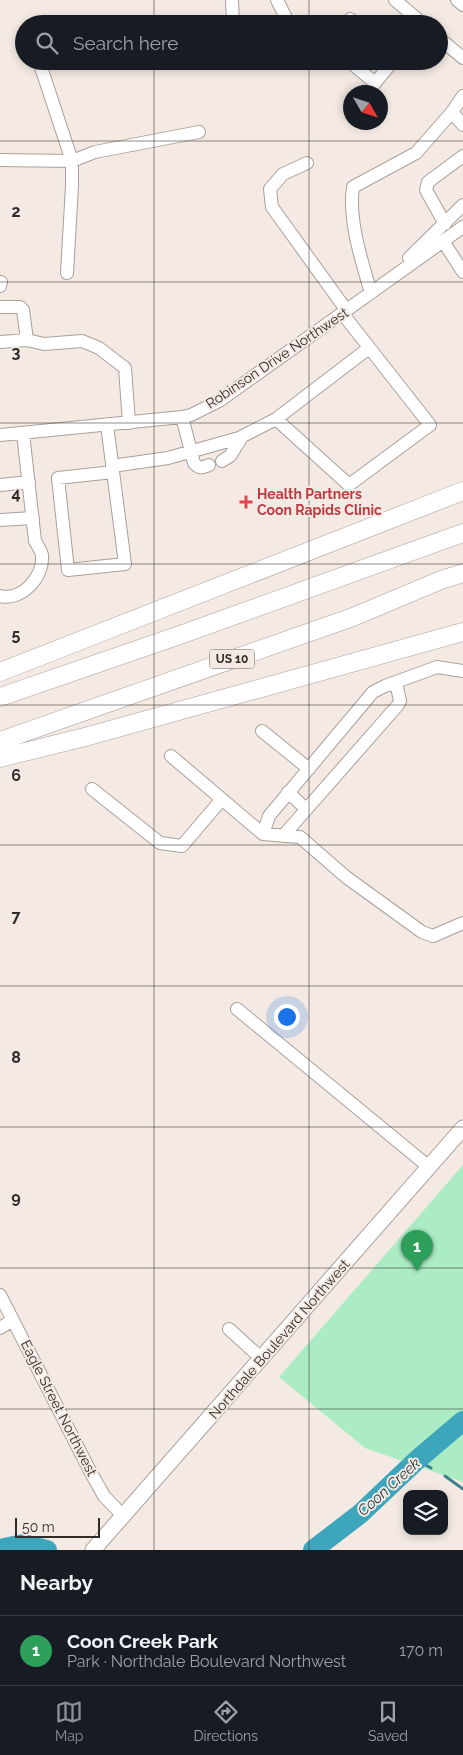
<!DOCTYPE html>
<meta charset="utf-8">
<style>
:root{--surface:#171b24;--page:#20242c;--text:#f1f3f6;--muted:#9ea1a6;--line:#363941;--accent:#8c9099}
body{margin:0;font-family:Raleway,sans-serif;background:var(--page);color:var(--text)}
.controls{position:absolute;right:15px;bottom:15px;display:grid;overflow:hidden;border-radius:10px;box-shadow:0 2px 8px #0003}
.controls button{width:45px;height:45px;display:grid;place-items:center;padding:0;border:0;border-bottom:1px solid var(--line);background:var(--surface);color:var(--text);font:25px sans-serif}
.compass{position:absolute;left:343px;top:85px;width:45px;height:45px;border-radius:50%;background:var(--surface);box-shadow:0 2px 8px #0003;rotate:129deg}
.scale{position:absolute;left:15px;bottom:12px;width:85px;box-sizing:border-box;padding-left:5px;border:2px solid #302c2a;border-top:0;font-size:14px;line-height:18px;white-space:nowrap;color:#302c2a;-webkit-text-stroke:4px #f4eae3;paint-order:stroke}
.you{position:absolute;left:286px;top:1016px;width:18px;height:18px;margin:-12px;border:4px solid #fff;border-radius:50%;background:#1a73e8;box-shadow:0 0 0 8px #1a73e833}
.badge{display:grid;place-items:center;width:32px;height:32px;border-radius:50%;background:var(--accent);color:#fff;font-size:16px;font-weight:700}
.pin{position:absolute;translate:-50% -41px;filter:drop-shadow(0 1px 2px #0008)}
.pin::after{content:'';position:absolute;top:26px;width:18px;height:15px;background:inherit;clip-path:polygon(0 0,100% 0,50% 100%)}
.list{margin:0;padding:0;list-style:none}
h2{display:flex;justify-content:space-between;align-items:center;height:65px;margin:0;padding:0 20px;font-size:21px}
h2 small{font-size:16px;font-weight:400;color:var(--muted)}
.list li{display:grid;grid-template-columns:32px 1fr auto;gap:15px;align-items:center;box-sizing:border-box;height:70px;padding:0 20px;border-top:1px solid var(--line)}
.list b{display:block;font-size:19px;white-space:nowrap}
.list p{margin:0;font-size:16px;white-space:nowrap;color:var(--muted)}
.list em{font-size:16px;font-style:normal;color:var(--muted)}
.icon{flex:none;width:28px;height:28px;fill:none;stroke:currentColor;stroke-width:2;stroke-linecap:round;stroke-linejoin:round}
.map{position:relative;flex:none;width:463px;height:1550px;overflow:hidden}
.search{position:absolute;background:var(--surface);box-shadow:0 2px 8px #0003;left:15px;right:15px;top:15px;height:55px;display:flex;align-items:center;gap:12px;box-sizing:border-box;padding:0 18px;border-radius:28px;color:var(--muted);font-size:19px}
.sheet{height:135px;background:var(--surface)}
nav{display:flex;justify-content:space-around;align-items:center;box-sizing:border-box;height:70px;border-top:1px solid var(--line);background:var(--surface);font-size:14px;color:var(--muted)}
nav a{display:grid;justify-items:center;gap:2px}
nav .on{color:var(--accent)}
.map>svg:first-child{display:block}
.green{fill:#abecc4}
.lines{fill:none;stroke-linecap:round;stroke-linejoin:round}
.stream{stroke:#398190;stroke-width:3}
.river{stroke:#3da6bc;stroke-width:20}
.minor-casing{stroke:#aaa09a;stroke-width:14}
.major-casing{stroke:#aaa09a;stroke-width:17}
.highway-casing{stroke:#aaa09a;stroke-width:19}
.minor{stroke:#fff;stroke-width:12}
.major{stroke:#fff;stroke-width:15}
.highway{stroke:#fff;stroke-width:18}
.grid{fill:none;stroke:#302c2a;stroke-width:1;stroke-opacity:0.55}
.health-dot{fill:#e0444e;stroke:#f4eae3;stroke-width:2}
.labels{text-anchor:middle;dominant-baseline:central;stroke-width:4;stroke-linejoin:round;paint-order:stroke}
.shield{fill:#f4eae3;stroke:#6b6562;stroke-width:1}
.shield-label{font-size:12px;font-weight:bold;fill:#302c2a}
.street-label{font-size:14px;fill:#302c2a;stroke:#f4eae3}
.health-label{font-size:14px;font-weight:bold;fill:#be3a42;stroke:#f4eae3;text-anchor:start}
.water-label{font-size:15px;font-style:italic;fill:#1e363b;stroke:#f4eae3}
.grid-label{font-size:16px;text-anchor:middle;font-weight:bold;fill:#302c2a;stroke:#f4eae3;stroke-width:4;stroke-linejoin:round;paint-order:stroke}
</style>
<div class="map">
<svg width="463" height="1550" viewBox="0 0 463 1550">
<rect width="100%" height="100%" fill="#f4eae3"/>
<path class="green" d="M463,1165V1482L365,1448L279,1377Z"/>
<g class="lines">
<path class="stream" d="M417,1460L431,1468
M445,1476L463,1489"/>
<path class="river" d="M0,1549L23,1544L47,1550
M313,1550L360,1514L417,1460L463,1421"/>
<g class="minor-casing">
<path id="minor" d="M232,0L233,24
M277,0L289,24
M395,0L423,24
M457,0L463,5
M346,24L350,19L356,24
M439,38L463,58
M39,61L72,161V186L67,273
M349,61L375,83L393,61
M452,112L463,125
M0,160L72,161L95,152L199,132
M307,163L283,174L270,189L272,207L347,311
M445,224L426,190L428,182L463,156
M443,241L463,272
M409,258L463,205
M0,286L1,282
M371,293C362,262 348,220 353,187L416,153L452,112L463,96
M0,307H20L23,310L27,340
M0,342L27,340L44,344L82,341L99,348L125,368L129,423
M182,417L194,463C199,469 202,468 209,465
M276,419L369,348
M107,425L125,564L68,570L58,478L113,472
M0,435L182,417L191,415L219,401L463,227
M222,461L230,456L242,437
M112,466L168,458L239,438L276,419L349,485L430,425L342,313
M0,485L29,482
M0,520L33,518
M0,596C22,601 44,577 42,555C41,550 37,545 35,541L23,433
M262,731L309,769
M171,756L263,834L300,837L346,877L422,932L433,936L463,923
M92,789L160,843L182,846L222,799
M288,792L306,809
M263,834L269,816L373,692L385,686L437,667L463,671
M283,836L398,705L400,701L396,682
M237,1009L429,1167
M0,1295L90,1471L104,1496L124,1517
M0,1328L13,1320
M229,1329L262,1359"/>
</g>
<g class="major-casing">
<path id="major" d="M93,1550L463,1128"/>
</g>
<g class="highway-casing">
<path id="highway" d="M0,672L463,491
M0,697L180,635L463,533
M0,741L353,617L441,580L463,573
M0,758L85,737L463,632"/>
</g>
<use href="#minor" class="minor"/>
<use href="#major" class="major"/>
<use href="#highway" class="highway"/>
</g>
<path class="grid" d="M154,0V24M309,0V24M154,61V1550M309,61V1550M0,141H463M0,282H463M0,423H463M0,564H463M0,705H463M0,845H463M0,986H463M0,1127H463M0,1268H463M0,1409H463"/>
<path class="health-dot" d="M243.5 494.5h5v5h5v5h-5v5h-5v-5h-5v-5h5z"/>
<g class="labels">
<rect class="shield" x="209.5" y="649.5" width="45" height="19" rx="4"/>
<g class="shield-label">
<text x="232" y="659">US 10</text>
</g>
<g class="street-label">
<text transform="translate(277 358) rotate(-34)">Robinson Drive Northwest</text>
<text transform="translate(279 1339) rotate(-49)">Northdale Boulevard Northwest</text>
<text transform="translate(59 1408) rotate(63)">Eagle Street Northwest</text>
</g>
<g class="health-label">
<text x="257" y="494">Health Partners<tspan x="257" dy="16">Coon Rapids Clinic</tspan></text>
</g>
<g class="water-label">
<text transform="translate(389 1487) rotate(-42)">Coon Creek</text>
</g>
</g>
<g class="grid-label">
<text x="16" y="217">2</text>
<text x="16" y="358">3</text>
<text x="16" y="499">4</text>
<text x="16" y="640">5</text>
<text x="16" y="781">6</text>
<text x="16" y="922">7</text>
<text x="16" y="1063">8</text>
<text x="16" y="1203">9</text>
</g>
</svg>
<div class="controls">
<button><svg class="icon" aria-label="layers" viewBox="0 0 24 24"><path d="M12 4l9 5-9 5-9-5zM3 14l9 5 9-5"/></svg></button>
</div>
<svg class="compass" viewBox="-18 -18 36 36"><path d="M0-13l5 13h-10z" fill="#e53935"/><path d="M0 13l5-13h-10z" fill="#9ea1a6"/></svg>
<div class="scale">50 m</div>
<div class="you"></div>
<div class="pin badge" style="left:417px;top:1271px;background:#2e9e5b">1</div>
<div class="search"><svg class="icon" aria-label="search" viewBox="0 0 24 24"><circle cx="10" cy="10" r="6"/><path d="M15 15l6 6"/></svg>Search here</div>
</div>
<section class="sheet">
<h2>Nearby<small></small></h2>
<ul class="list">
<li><span class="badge" style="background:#2e9e5b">1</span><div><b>Coon Creek Park</b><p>Park · Northdale Boulevard Northwest</p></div><em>170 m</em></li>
</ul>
</section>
<nav>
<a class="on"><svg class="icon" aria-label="map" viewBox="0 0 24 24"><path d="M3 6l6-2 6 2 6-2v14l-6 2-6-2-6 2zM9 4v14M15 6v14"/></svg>Map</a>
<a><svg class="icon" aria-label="directions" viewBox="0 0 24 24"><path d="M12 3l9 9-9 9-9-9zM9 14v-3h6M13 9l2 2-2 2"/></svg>Directions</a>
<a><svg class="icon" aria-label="saved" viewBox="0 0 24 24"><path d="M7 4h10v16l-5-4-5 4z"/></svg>Saved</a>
</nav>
